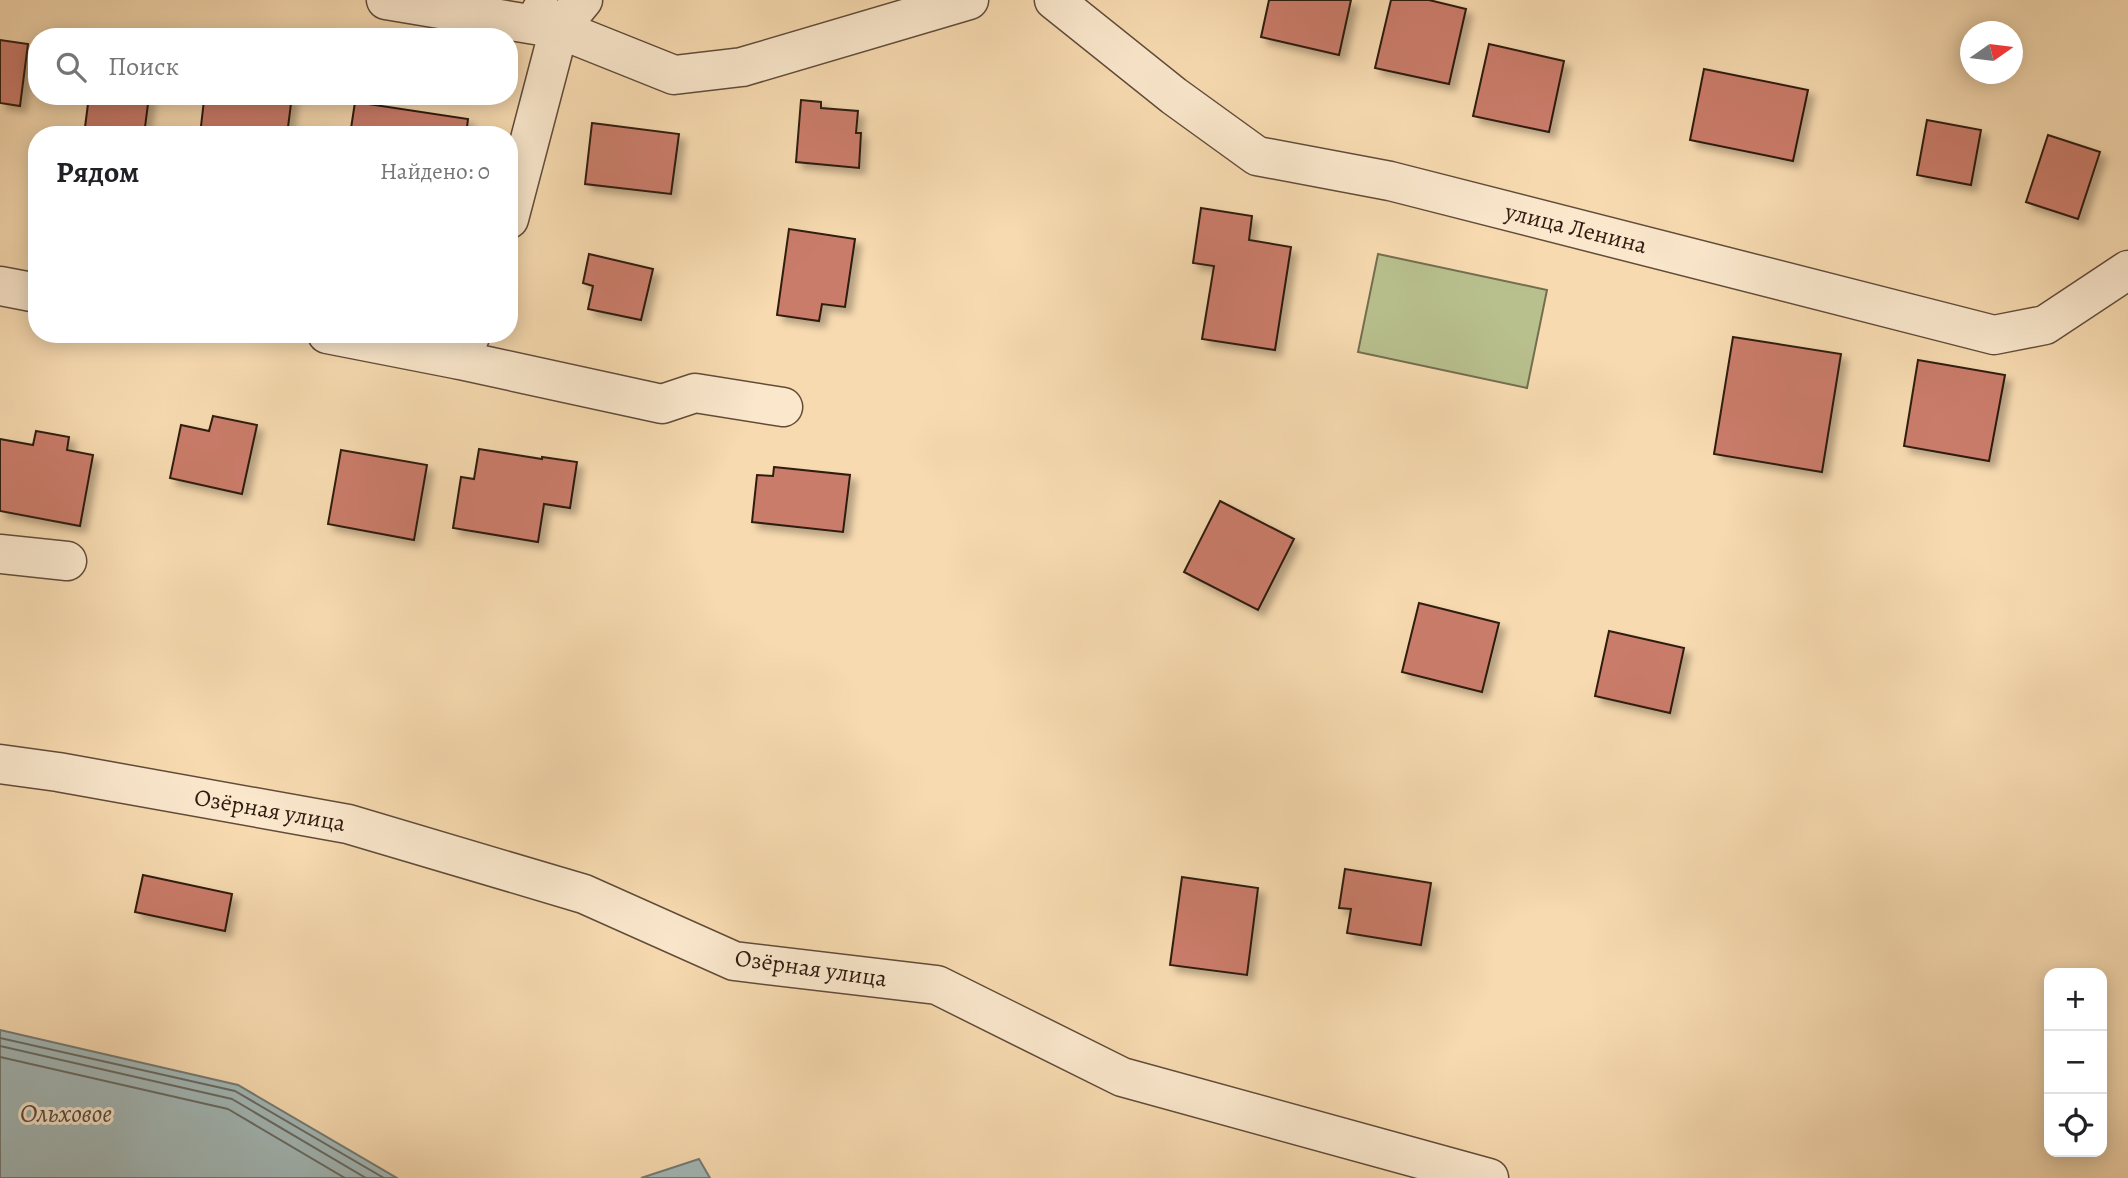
<!DOCTYPE html>
<html lang="ru">
<meta charset="utf-8">
<style>
:root{--surface:#fff;--page:#f6f6f6;--text:#202124;--muted:#757577;--line:#e0e0e0}
body{margin:0;font-family:Alegreya,serif;background:var(--page);color:var(--text)}
.controls{position:absolute;right:21px;bottom:21px;display:grid;overflow:hidden;border-radius:14px;box-shadow:0 4px 18px #0003}
.controls button{width:63px;height:63px;display:grid;place-items:center;padding:0;border:0;border-bottom:2px solid var(--line);background:var(--surface);color:var(--text);font:35px sans-serif}
.compass{position:absolute;left:1960px;top:21px;width:63px;height:63px;border-radius:50%;background:var(--surface);box-shadow:0 4px 18px #0003;rotate:76deg}
.list{margin:0;padding:0;list-style:none}
h2{display:flex;justify-content:space-between;align-items:center;height:91px;margin:0;padding:0 28px;font-size:30px}
h2 small{font-size:23px;font-weight:400;color:var(--muted)}
.icon{flex:none;width:38px;height:38px;fill:none;stroke:currentColor;stroke-width:2;stroke-linecap:round;stroke-linejoin:round}
.map{position:relative;flex:none;width:2128px;height:1178px;overflow:hidden}
.search{position:absolute;background:var(--surface);box-shadow:0 4px 18px #0003;left:28px;top:28px;width:490px;height:77px;display:flex;align-items:center;gap:18px;box-sizing:border-box;padding:0 24px;border-radius:28px;color:var(--muted);font-size:26px}
.panel{position:absolute;background:var(--surface);box-shadow:0 4px 18px #0003;left:28px;top:126px;width:490px;height:217px;border-radius:28px}
.map>svg:first-child{display:block}
.green{fill:#b8c08e;stroke:#746e50;stroke-width:2}
.water{fill:#a2b8b7;stroke:#747a75;stroke-width:2}
.lines{fill:none;stroke-linecap:round;stroke-linejoin:round}
.shore{stroke:#686a64;stroke-width:2}
.building{fill:#ca7b6a;stroke:#2f1c11;stroke-width:2;filter:url(#shadow)}
.minor-casing{stroke:#614c39;stroke-width:41}
.minor{stroke:#fae7cc;stroke-width:38}
.labels{text-anchor:middle;dominant-baseline:central;stroke-width:6;stroke-linejoin:round;paint-order:stroke}
.street-label{font-size:24px;fill:#2f1c11;stroke:#fae7cc}
.water-label{font-size:26px;font-style:italic;fill:#524b43;stroke:#fae7cc}
</style>
<div class="map">
<svg width="2128" height="1178" viewBox="0 0 2128 1178">
<defs>
<filter id="shadow"><feDropShadow dx="6" dy="6" stdDeviation="3.5" flood-color="#0004"/></filter>
</defs>
<rect width="100%" height="100%" fill="#f7dab0"/>
<filter id="stains"><feTurbulence type="fractalNoise" baseFrequency=".00286" numOctaves="4"/><feColorMatrix values="0 0 0 0 .2 0 0 0 0 .09 0 0 0 0 .02 0 0 0 .5 -.17"/></filter>
<radialGradient id="worn" r=".72"><stop offset=".6" stop-color="#630" stop-opacity="0"/><stop offset="1" stop-color="#630" stop-opacity=".3"/></radialGradient>
<path class="green" d="M1378,254L1547,290L1527,388L1358,352Z"/>
<path class="water" d="M0,1030L238,1085L397,1178H0Z
M699,1159L710,1178H641Z"/>
<g class="lines">
<path class="shore" d="M0,1038L235,1091L384,1178
M0,1046L232,1099L366,1178
M0,1057L228,1109L345,1178"/>
</g>
<path class="building" d="M1269,0H1351L1339,55L1261,37Z
M1391,0H1429L1466,9L1449,84L1375,68Z
M0,40L28,44L20,106L0,103Z
M1489,44L1564,61L1549,132L1473,116Z
M1704,69L1808,90L1793,161L1690,140Z
M89,96H149L144,135H84Z
M225,96H292L287,135H200L204,100L224,102Z
M801,100L821,102V108L858,111L856,133H861L859,168L796,162Z
M355,102L468,119L466,135H350Z
M1927,120L1981,130L1971,185L1917,175Z
M592,123L679,134L671,194L585,184Z
M2048,135L2100,152L2078,219L2026,202Z
M1201,208L1252,216L1249,240L1291,247L1275,350L1202,339L1214,266L1193,263Z
M789,229L855,239L845,307L822,304L819,321L777,315Z
M589,254L653,269L641,320L588,309L593,286L583,283Z
M1733,337L1841,354L1822,472L1714,454Z
M1918,360L2005,375L1989,461L1904,446Z
M213,416L257,425L242,494L170,478L181,425L209,431Z
M36,431L69,437L67,450L93,455L80,526L0,511V439L33,445Z
M479,449L542,459V457L577,462L570,508L544,504L538,542L453,528L461,477L474,479Z
M341,450L427,465L414,540L328,524Z
M774,467L850,475L843,532L752,522L757,475L773,476Z
M1220,501L1294,539L1258,610L1184,572Z
M1419,603L1499,623L1482,692L1402,672Z
M1609,631L1684,648L1670,713L1595,696Z
M1345,869L1431,883L1421,945L1347,933L1351,909L1339,908Z
M143,875L232,894L225,931L135,912Z
M1182,877L1258,888L1247,975L1170,965Z"/>
<g class="lines">
<g class="minor-casing">
<path id="minor" d="M386,0L559,29L674,75L742,67L969,0
M1054,0L1174,96L1257,156L1390,181L1994,335L2045,325L2128,270
M541,11L559,29L583,0
M509,219L559,29
M0,286L37,293
M327,334L460,360
M471,334L460,360L662,404L695,393L783,407
M0,554L67,561
M0,764L58,772L348,824L584,894L734,961L937,985L1122,1077L1489,1178"/>
</g>
<use href="#minor" class="minor"/>
</g>
<g class="labels">
<g class="street-label">
<text transform="translate(1576 228) rotate(14)">улица Ленина</text>
<text transform="translate(270 810) rotate(10)">Озёрная улица</text>
<text transform="translate(811 968) rotate(8)">Озёрная улица</text>
</g>
<g class="water-label">
<text x="66" y="1113">Ольховое</text>
</g>
</g>
<rect width="100%" height="100%" filter="url(#stains)"/>
<rect width="100%" height="100%" fill="url(#worn)"/>
</svg>
<div class="controls">
<button>+</button>
<button>−</button>
<button><svg class="icon" aria-label="locate" viewBox="0 0 24 24"><circle cx="12" cy="12" r="6"/><path d="M12 2v4M12 18v4M2 12h4M18 12h4"/></svg></button>
</div>
<svg class="compass" viewBox="-18 -18 36 36"><path d="M0-13l5 13h-10z" fill="#e53935"/><path d="M0 13l5-13h-10z" fill="#757577"/></svg>
<div class="search"><svg class="icon" aria-label="search" viewBox="0 0 24 24"><circle cx="10" cy="10" r="6"/><path d="M15 15l6 6"/></svg>Поиск</div>
<section class="panel">
<h2>Рядом<small>Найдено: 0</small></h2>
<ul class="list">
</ul>
</section>
</div>
